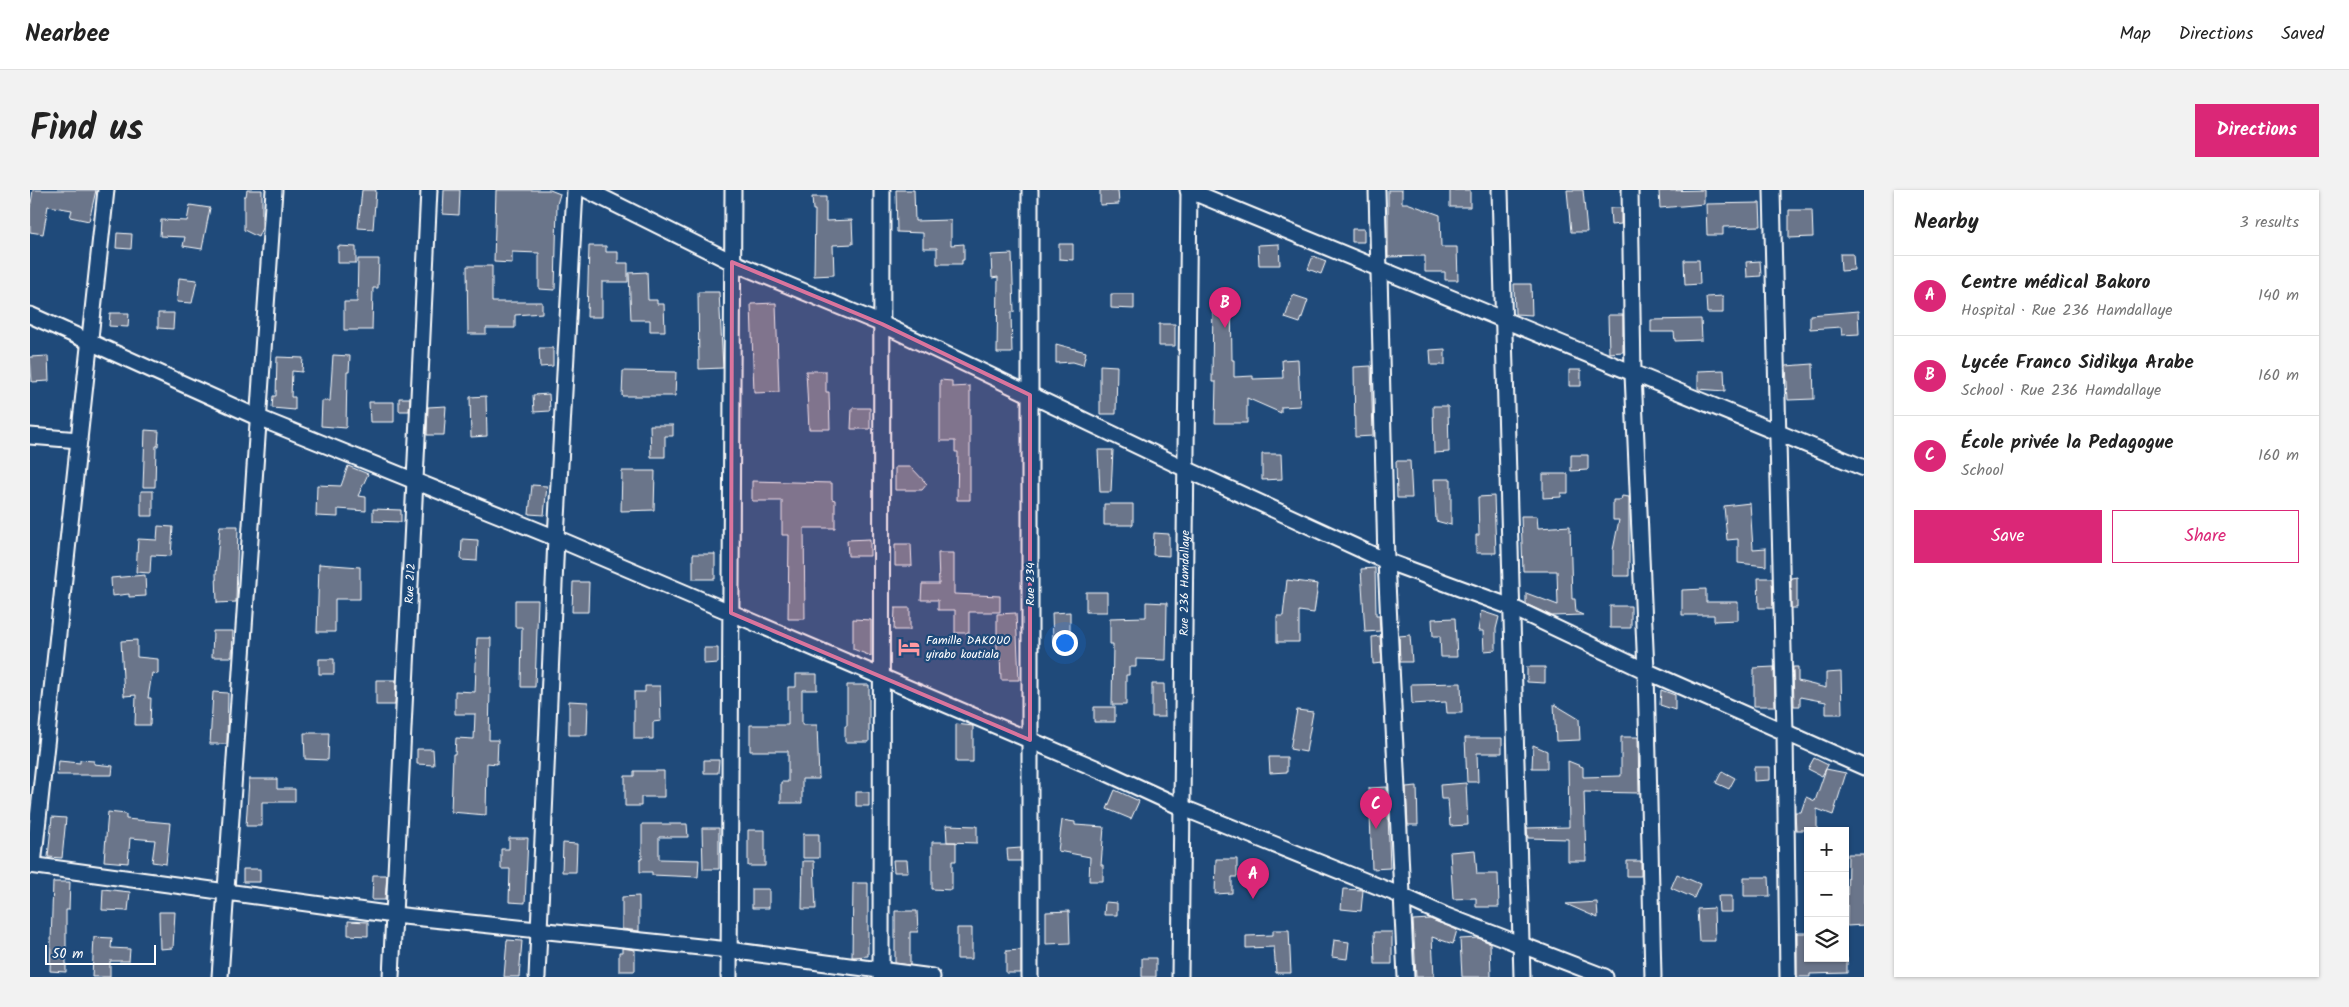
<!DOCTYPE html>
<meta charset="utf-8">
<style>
:root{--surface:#fff;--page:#f2f2f2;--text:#222;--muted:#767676;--line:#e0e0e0;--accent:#db2777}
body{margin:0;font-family:Kalam,sans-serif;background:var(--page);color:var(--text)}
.controls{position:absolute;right:15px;bottom:15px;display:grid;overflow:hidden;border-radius:0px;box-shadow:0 1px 4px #0004}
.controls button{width:45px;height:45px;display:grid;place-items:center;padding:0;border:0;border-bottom:1px solid var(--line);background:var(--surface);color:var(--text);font:25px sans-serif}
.scale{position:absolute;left:15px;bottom:12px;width:111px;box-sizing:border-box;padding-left:5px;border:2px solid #fff;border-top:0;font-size:14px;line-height:18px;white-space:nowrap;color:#fff;-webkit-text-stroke:4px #1f4a7a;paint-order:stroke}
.you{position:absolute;left:1034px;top:452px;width:18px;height:18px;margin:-12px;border:4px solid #fff;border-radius:50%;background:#1a73e8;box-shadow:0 0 0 8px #1a73e833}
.badge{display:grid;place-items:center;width:32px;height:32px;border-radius:50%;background:var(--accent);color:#fff;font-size:16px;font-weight:700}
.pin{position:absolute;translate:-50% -41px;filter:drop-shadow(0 1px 2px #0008)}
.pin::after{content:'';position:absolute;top:26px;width:18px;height:15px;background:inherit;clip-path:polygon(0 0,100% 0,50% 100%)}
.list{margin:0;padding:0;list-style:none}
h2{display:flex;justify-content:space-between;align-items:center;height:65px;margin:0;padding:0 20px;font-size:21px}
h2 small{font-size:16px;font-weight:400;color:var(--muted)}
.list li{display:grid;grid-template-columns:32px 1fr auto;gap:15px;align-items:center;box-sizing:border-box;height:80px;padding:0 20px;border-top:1px solid var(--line)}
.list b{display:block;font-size:19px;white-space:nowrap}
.list p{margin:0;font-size:16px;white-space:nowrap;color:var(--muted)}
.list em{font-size:16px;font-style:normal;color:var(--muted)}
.actions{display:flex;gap:10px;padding:15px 20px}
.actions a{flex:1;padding:11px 0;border:1px solid var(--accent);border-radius:0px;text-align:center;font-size:18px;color:var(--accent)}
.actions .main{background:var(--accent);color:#fff}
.icon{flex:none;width:28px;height:28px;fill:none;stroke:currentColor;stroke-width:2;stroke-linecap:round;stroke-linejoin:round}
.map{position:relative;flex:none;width:1834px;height:787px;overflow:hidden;border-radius:0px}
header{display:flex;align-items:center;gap:30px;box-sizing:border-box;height:70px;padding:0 25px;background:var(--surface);border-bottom:1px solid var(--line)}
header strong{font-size:24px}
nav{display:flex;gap:28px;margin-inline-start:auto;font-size:18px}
.intro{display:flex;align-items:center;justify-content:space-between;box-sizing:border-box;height:120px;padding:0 30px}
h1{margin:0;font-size:35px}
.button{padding:12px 22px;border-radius:0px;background:var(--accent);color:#fff;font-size:18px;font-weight:700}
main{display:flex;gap:30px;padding:0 30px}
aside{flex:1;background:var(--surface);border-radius:0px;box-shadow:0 1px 4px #0004}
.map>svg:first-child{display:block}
.building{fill:#6b758a;stroke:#fff}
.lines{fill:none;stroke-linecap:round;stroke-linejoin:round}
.minor-casing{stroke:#fff;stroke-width:19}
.minor{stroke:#1f4a7a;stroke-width:15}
.marked{fill:#da749d;fill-opacity:0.2;stroke:#da749d;stroke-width:4;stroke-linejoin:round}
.labels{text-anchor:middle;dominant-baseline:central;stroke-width:4.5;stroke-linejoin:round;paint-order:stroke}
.street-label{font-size:12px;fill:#fff;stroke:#1f4a7a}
.poi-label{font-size:12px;fill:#fff;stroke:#1f4a7a;text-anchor:start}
</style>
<header>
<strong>Nearbee</strong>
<nav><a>Map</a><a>Directions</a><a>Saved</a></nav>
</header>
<div class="intro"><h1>Find us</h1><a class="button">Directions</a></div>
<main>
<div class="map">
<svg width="1834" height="787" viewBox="0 0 1834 787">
<rect width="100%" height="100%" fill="#1f4a7a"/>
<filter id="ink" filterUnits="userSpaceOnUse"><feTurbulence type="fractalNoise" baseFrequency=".02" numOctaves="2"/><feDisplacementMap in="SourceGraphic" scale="10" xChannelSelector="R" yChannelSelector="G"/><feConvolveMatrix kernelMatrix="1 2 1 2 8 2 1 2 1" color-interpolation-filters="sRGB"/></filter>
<g filter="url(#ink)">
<path class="building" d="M3,0H66L59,31L40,27L42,20L18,16L13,44L0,42V19Z
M217,0H232V38L228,47L214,40V6H216Z
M332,0H346L343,39L328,38Z
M414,0H430L429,25L413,24Z
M466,0H520L530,4L527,14L525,100L509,99V63L482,62V73L464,72Z
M866,0H884L885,31L921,30V55L934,54V70H932V74H907V58H893V43L867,42Z
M1070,0H1088L1089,14L1070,15Z
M1358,0H1372V13H1377L1410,25L1411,57H1427L1428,90H1415V82H1395V66L1358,67Z
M1420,0H1440V17H1420Z
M1537,0H1553L1557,42H1541Z
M1674,0V14L1630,18L1629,1Z
M782,7H796V31L822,30L823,54L803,55L804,85L784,86L785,20H783Z
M1730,13L1731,36L1693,37V45H1677L1676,14Z
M160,15L180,18L172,59L153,56L155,47L130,46L131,30L157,31Z
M1580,18H1591V34L1581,35Z
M1759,20H1782L1783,47L1759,48Z
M1322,39H1334V52H1322Z
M87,43L102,44L101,59L86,58Z
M1029,54H1043V70L1029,69Z
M1249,54L1250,75H1229L1228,55Z
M308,56L326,57V73H308Z
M559,56H576V62H588V73H598V92H572V127H557Z
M982,64L984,122H981L982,163H967L968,87L962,88L961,65Z
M1810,64H1823L1824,80L1811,81Z
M1283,66L1296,71L1291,84L1278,79Z
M328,69H349L348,98H343L342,140H314V112H327Z
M1654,70H1669L1670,94L1655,95Z
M1730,71L1731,86L1717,87L1716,72Z
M437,76H462V112H512V123L485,125V138H456V144H438Z
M617,82L618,110H627V114H634L635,141H620V130H601L599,83Z
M149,88L167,90L162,113L147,112Z
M1484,94H1501L1502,125L1485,124Z
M668,102H689L693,178L669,179Z
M1081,104H1104V119L1081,118Z
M1263,105L1278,110L1270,133L1255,128Z
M1183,106H1201L1202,170H1204V187L1223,186V189L1253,188L1252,170L1268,169L1270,216L1251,217V223L1217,208V233H1185L1186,192H1182Z
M1693,106V123H1677L1676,107Z
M746,113L749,202L724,203L721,114Z
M1828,121L1829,144L1812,145L1811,137L1780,139V125Z
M80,123H99L98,137L79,136Z
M128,123H144L143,139L128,138Z
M1578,125H1593V162L1579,163Z
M1671,129L1672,150L1645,151L1644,142H1621V130Z
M1129,134H1145V156H1129Z
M1026,154L1056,162L1053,175L1043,172L1026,173Z
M509,158H523V176L510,177Z
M1415,159V175H1401L1400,160Z
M303,165L320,166L319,182H317L316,238L291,236L292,211H300Z
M18,166L19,191L2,192L0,167Z
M247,167L273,168L272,182L262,181L261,207H265V220L242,218L243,206H246Z
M1783,174L1784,209L1758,210L1756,176Z
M1070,175L1087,176L1086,224H1070Z
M1341,176L1343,246L1325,247L1324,177Z
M1539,180H1551V196H1539Z
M1694,180L1695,201L1668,199V181Z
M593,181L646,182L645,206H592Z
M776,181H796V202H799L800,239H779Z
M910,190L922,191V197L940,196V310H927L928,262H925V251H910Z
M519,204L520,221L504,222L503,205Z
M456,206L457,246L441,247L440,207Z
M369,208H380L379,221H369Z
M339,212H364V232H340Z
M416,216L414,245H397L398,217Z
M1403,216H1418L1419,262L1404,263Z
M822,218H840V239H821Z
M620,235H643V246H635V267H621Z
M115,240L129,241L128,256H126L125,297H113Z
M1068,260H1083L1081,302H1070Z
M1232,264H1251L1252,289L1232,290Z
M1541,265H1558V280L1541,281Z
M1366,271H1380L1382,308H1367Z
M318,276L338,284L328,306L336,307V321L308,319V327L286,326L287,295L311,296Z
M865,277H881L897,294L892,300H865Z
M592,281H625L624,320L591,321Z
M1513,284H1538V303H1531V307L1513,308Z
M1404,289H1421V335L1406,331Z
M722,291L802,293V309L805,310V338H774L775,429H758L759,345H752V311H722Z
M502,295L517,296L514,325L499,324Z
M111,301H123V326H111Z
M1464,306L1466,363H1446V345H1449L1448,307Z
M1592,306L1599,307V386H1583V360L1589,330H1583V310H1591Z
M1720,313L1723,359L1736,358V376L1708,373V349L1697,350L1694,316Z
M1074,314H1103V335H1074Z
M343,319L371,320V332L343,331Z
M1491,326H1507L1508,338L1540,336L1542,409H1545L1546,422L1553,425L1522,426L1496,414V403L1528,415L1527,381H1493Z
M128,336L143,337L141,366L121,365L120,383L106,382L108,349L127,350Z
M190,336H208L206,412L187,413L186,384Z
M1124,343L1139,344V366L1123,365Z
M432,349L448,350L447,371L431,370Z
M840,349V366H818L817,350Z
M865,354H881L882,376H865Z
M908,363H924V404L970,406V422H939V443H925V420H908V410H891L892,394H909Z
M663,364H685V389H663Z
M289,374L330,377V409H305V442H287Z
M1345,378L1346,425H1349L1350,441L1335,442L1331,379Z
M115,385L116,406L99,407V404L82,406L81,388Z
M1767,387V418H1761V388Z
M1728,388H1742L1743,418H1729Z
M1257,390L1288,394L1284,423L1269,421V452H1247V426H1253Z
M543,392H559L558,422H542Z
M1676,399V412H1708V430L1684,431V425H1652V400Z
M1056,402H1077V422H1056Z
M485,410H508L505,497H491L492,437H485Z
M1116,412L1137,413L1136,470L1106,469V477H1099V485H1096V515H1082L1083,454H1080V428L1116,427Z
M1580,416H1601V438H1580Z
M865,418H880V440H864Z
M1451,421L1469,427L1466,439V460L1454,461L1453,441H1448Z
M1040,422V452H1023L1022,423Z
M986,423L989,490H971L970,464H967V424Z
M1425,428L1427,467H1411L1410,446H1403L1402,429Z
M823,429L841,430V466L823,459Z
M183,441H203L202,467H182Z
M1380,445L1382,472H1370L1369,446Z
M1350,446L1352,473L1343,474L1342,447Z
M447,448H461L459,550H468L467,574L457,573L456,625L421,622L423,564H425L426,548L444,549L445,524H425V501L445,502Z
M107,450V467L128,469V484L122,483L118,508H121L120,535H105L106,505L94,506L91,451Z
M674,458H688V473L674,474Z
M289,469H304V484H289Z
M1497,477H1515V493L1497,492Z
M1744,477L1745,516H1724V478Z
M1763,477H1768V491L1796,498V483L1811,482L1812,524H1796V512L1770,507V516H1764Z
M766,484H787V500H772V535H787L789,589H772V613H751V592H758V561H720V535H758V497H766Z
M346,490H366L365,515H346Z
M1431,493L1432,523H1417L1416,512L1382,514L1381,494Z
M1122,494H1134L1135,527H1122Z
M817,495H839V552H815V536H817Z
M615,496H630L631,531L623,532V549H604V502H615Z
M1631,500L1645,505V520L1630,515Z
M183,502L198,503L197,554H180Z
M539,511L558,512L557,545H539Z
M1524,514L1549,529L1550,550L1526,551Z
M1064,517H1085V532H1064Z
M1267,520L1283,522L1276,562L1260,559Z
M926,534L943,536V572H926Z
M274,543H299L298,570L275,569Z
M1591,547H1608L1609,603L1554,602L1556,671H1538V649L1498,648L1497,638L1539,637L1538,571L1553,577V587L1591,586Z
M1435,548H1472V563H1447L1448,592H1437Z
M1503,555L1517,561V578H1502Z
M387,559H403L404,575L387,574Z
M1239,567H1257V582L1240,583Z
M1784,568L1798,575L1792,586L1778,579Z
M50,570L64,571V574L83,576L82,585H27L29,571L50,573Z
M674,570H689L688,583H674Z
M1724,577H1740V590L1724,591Z
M1796,579L1816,583L1803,625L1787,619V640H1766L1765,622H1771L1776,607L1785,611Z
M604,581H634V607H611V616H595V586H604Z
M1692,581L1705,588L1699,599L1686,593Z
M219,589H247V599H265V612H232V636H216Z
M1436,593L1438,635L1420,636L1418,609H1411L1410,595Z
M1387,596L1388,635H1378L1376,597Z
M1357,597L1360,678L1342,679L1339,598Z
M1085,600L1109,611L1101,629L1077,619Z
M826,602H839V616H826Z
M78,622L96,624V629L140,633L136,674L122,672L125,650L100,648L98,673L74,671Z
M22,627L36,628L32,668L18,667Z
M1032,630L1045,632V635L1074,637L1071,675H1073V691H1059L1060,667L1028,661Z
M612,634H657L658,647H629V669L669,670L668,687L622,685V682H610V669H612Z
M916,635L947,636V653L917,652Z
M672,638H689V679H673Z
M718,640H735V676H718Z
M773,644H789V668H773Z
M479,648H498L495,713L479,712L480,679H471V659H479Z
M902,652H926V671H922V700L902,699Z
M533,653L547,654L546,682H532Z
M991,658V671H978L977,659Z
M1445,660L1447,684H1468L1469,717H1446V708L1423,709L1420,662Z
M1818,664H1834V735L1817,736Z
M1186,669H1207V687H1202V703L1185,704Z
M863,670H877L878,682H864Z
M773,671H784L786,719H772Z
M1597,671H1611V686H1597Z
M213,679H230V692H213Z
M1647,684L1670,694L1664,708L1641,698Z
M343,685H357L355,710H342Z
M1714,687H1739L1740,706H1714Z
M23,692H40L39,720H36V782L20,781Z
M823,693H838V766L822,767Z
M73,699L100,702L98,721L72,720Z
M722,699H739V718H722Z
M1313,699L1333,700L1331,721L1311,719Z
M609,706V741L592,739V707Z
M1688,706H1702V722H1689Z
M1075,712L1087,713V725H1074Z
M1567,712L1568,728L1536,714Z
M1684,718L1685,751H1669L1667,719Z
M865,721H887L888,742H880V775L865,773Z
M1039,721L1040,753L1016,754V722Z
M129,722H145L143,758L130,759Z
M1400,729L1427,740L1423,754L1402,747L1404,787H1386L1383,730Z
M318,731L338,732V746L318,745Z
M927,738H942V769H927Z
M1243,740H1259L1261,783H1246L1244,757L1216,758V746L1243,745Z
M1344,742H1362V774H1345Z
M1767,743H1778V768H1817V783L1780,784V787H1767Z
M64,747L82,748L81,758L100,759L99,771H80V787H62Z
M1448,748L1460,753L1461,787H1432L1430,749Z
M477,750L492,751L489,787H474Z
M1304,750L1319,752L1317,769L1302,767Z
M592,758L605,760V781H589V762H592Z
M991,760V783H976V761Z
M1112,768H1126V787H1112Z"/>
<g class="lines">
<g class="minor-casing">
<g id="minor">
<path d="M557,0L702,72L852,134L1156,279L1356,371L1481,417L1616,481L1834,577"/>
<path d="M1000,0V787"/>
<path d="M1158,0L1834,278"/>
<path d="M1347,0L1356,371L1376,787"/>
<path d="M1470,0L1492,787"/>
<path d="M1600,0L1603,184L1616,481L1623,787"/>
<path d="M1742,0L1755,542L1758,787"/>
<path d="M0,125L229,228L526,348L1077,583L1151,617L1372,706L1414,725L1575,787"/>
<path d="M0,246L49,250"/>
<path d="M0,675L364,725L699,760L902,787"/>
<path d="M3,675L76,0"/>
<path d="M190,787L244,0"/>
<path id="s1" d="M361,787L399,0"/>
<path d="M507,787L526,348L545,0"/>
<path d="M699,787L703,0"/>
<path d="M851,787L852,0"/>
<path id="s2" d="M1150,787L1159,0"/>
</g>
</g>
<use href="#minor" class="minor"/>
</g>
</g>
<path class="marked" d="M702,72L852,134L1000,205V550L701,423Z"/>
<defs>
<g id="hotel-bare" transform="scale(1.725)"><path d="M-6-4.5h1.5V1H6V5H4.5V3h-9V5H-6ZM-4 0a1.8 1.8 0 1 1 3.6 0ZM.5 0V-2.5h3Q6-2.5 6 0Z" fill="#ff9aa2" stroke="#1f4a7a" stroke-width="2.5" paint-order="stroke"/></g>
</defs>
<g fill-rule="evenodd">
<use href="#hotel-bare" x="879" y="457"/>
</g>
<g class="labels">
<g class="street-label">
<text stroke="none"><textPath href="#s2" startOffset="394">Rue 236 Hamdallaye</textPath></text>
<text stroke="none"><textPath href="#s1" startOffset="394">Rue 212</textPath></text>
<text transform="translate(1000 394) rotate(-90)">Rue 234</text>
</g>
<g class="poi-label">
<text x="896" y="450">Famille DAKOUO<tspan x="896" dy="14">yirabo koutiala</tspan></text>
</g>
</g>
</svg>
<div class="controls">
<button>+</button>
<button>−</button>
<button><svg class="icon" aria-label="layers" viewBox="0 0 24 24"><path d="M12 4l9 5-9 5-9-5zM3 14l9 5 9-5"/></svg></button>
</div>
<div class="scale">50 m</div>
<div class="you"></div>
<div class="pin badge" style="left:1223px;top:709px">A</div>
<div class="pin badge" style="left:1195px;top:138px">B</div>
<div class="pin badge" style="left:1346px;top:639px">C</div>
</div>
<aside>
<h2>Nearby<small>3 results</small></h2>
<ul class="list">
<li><span class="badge">A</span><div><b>Centre médical Bakoro</b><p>Hospital · Rue 236 Hamdallaye</p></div><em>140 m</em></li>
<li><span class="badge">B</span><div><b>Lycée Franco Sidikya Arabe</b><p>School · Rue 236 Hamdallaye</p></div><em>160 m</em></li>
<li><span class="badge">C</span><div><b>École privée la Pedagogue</b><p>School</p></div><em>160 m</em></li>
</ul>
<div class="actions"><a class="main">Save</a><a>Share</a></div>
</aside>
</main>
